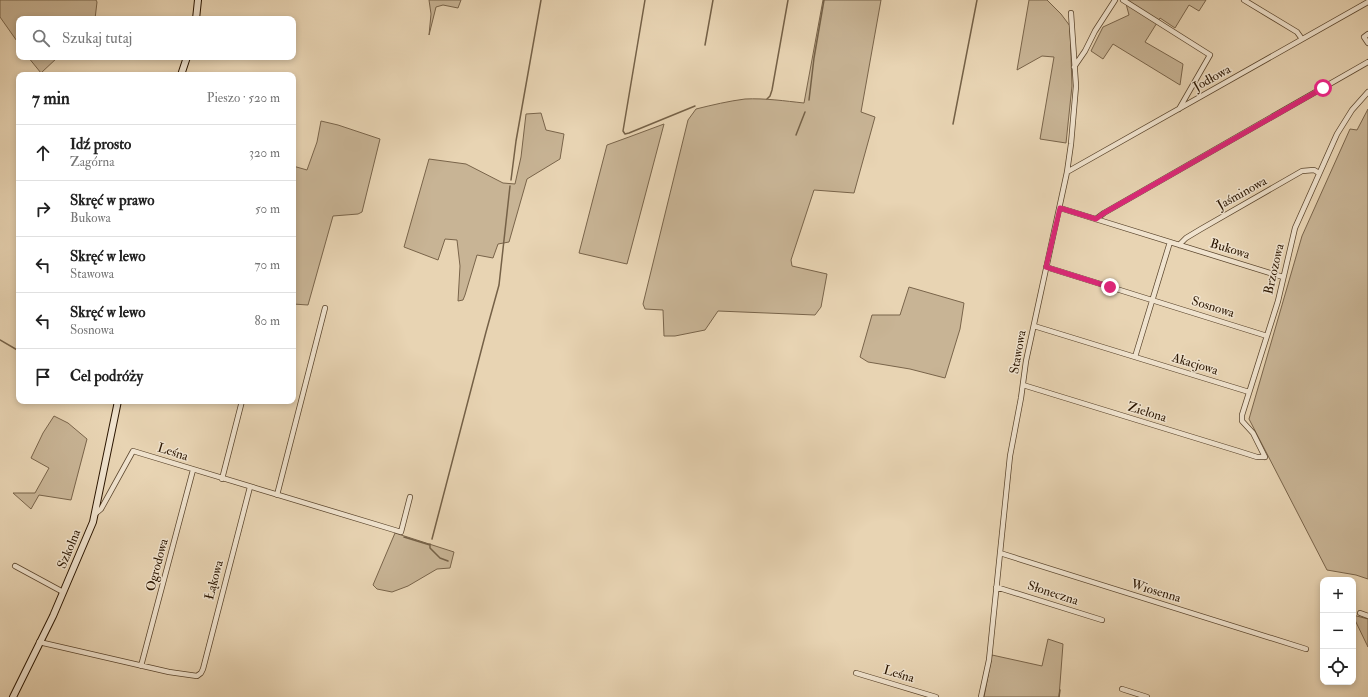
<!DOCTYPE html>
<html lang="pl">
<meta charset="utf-8">
<style>
:root{--surface:#fff;--page:#f2f2f2;--text:#222;--muted:#767676;--line:#e0e0e0}
body{margin:0;font-family:"IM FELL Double Pica",serif;background:var(--page);color:var(--text)}
.controls{position:absolute;right:12px;bottom:12px;display:grid;overflow:hidden;border-radius:8px;box-shadow:0 2px 6px #0003}
.controls button{width:36px;height:36px;display:grid;place-items:center;padding:0;border:0;border-bottom:1px solid var(--line);background:var(--surface);color:var(--text);font:20px sans-serif}
.stop{position:absolute;width:12px;height:12px;margin:-9px;border:3px solid #db2777;border-radius:50%;background:#fff}
.stop.end{background:#db2777;border-color:#fff;box-shadow:0 1px 4px #0008}
.list{margin:0;padding:0;list-style:none}
h2{display:flex;justify-content:space-between;align-items:center;height:52px;margin:0;padding:0 16px;font-size:17px}
h2 small{font-size:13px;font-weight:400;color:var(--muted)}
.list li{display:grid;grid-template-columns:26px 1fr auto;gap:12px;align-items:center;box-sizing:border-box;height:56px;padding:0 16px;border-top:1px solid var(--line)}
.list b{display:block;font-size:15px;white-space:nowrap}
.list p{margin:0;font-size:13px;white-space:nowrap;color:var(--muted)}
.list em{font-size:13px;font-style:normal;color:var(--muted)}
.icon{flex:none;width:22px;height:22px;fill:none;stroke:currentColor;stroke-width:2;stroke-linecap:round;stroke-linejoin:round}
.map{position:relative;flex:none;width:1368px;height:697px;overflow:hidden}
.search{position:absolute;background:var(--surface);box-shadow:0 2px 6px #0003;left:16px;top:16px;width:280px;height:44px;display:flex;align-items:center;gap:10px;box-sizing:border-box;padding:0 14px;border-radius:8px;color:var(--muted);font-size:15px}
.panel{position:absolute;background:var(--surface);box-shadow:0 2px 6px #0003;left:16px;top:72px;width:280px;height:332px;border-radius:8px}
.map>svg:first-child{display:block}
.green{fill:#c8b495;stroke:#79644a}
.lines{fill:none;stroke-linecap:round;stroke-linejoin:round}
.stream{stroke:#756147;stroke-width:1.5}
.street-casing{stroke:#5a452d;stroke-width:6}
.secondary-casing{stroke:#2a1500;stroke-width:8}
.street{stroke:#f0e3ce;stroke-width:4.5}
.secondary{stroke:#f0e3ce;stroke-width:6}
.route{stroke:#db2777;stroke-width:5}
.labels{text-anchor:middle;dominant-baseline:central;stroke-width:3;stroke-linejoin:round;paint-order:stroke}
.street-label{font-size:13px;fill:#2a1500;stroke:#f0e3ce}
</style>
<div class="map">
<svg width="1368" height="697" viewBox="0 0 1368 697">
<rect width="100%" height="100%" fill="#e8d4b3"/>
<filter id="stains"><feTurbulence type="fractalNoise" baseFrequency=".005" numOctaves="4"/><feColorMatrix values="0 0 0 0 .2 0 0 0 0 .09 0 0 0 0 .02 0 0 0 .5 -.17"/></filter>
<radialGradient id="worn" r=".72"><stop offset=".6" stop-color="#630" stop-opacity="0"/><stop offset="1" stop-color="#630" stop-opacity=".3"/></radialGradient>
<path class="green" d="M0,0H96L97,2L95,19H19V44L0,17Z
M429,0H461L458,8L443,5L436,7L429,35L431,14Z
M823,0H881L861,112L875,117L854,193L814,190L791,260L792,266L827,274L821,307L815,315L718,311L705,330L675,336H664L663,310L645,309L643,304L688,120L696,109C712,105 729,101 745,99C765,98 785,101 804,103Z
M1029,0H1047L1061,14L1070,26L1072,86L1066,143L1040,139L1054,57L1042,56L1017,70Z
M1125,0H1206L1199,11L1189,5L1175,28L1160,18L1145,42L1183,64L1180,85L1113,44L1103,59L1091,51L1103,27L1129,15Z
M28,57H58L41,73Z
M1368,109V579L1356,575L1327,570L1249,419L1302,236L1350,129L1357,130Z
M541,113L546,130L564,134L560,159L527,179L509,242L498,244L493,258L477,255L465,295L463,300L458,301L460,266L457,240L445,239L438,260L404,247L429,159L466,164L503,183L515,184L521,157L526,114Z
M321,121L338,125L380,139L362,212L358,214L333,216L308,305L293,304V166L307,170L317,142Z
M664,124L627,264L579,253L607,145L629,137Z
M909,287L964,303L960,329L945,378L910,369L868,362L860,357L872,315H900Z
M54,416L68,423L87,439L71,500L39,495L31,509L13,493H35L49,468L31,458L43,433Z
M395,533L454,552L450,568L437,569L408,586L392,592L377,589L373,585Z
M1353,615L1368,619V647L1353,616Z
M1048,639L1063,644L1059,697H984L992,655L1042,666Z"/>
<g class="lines">
<path class="stream" d="M645,0L623,131L625,134L629,133L695,106
M705,45L713,0
M767,99L770,96L772,90L788,0
M809,100L814,58L824,0
M953,124L977,0
M796,135L805,112
M511,180L516,141L541,0
M0,340L19,351
M404,537L430,545
M432,539L486,332L499,285L510,186
M430,544V548L440,558L448,561
M1059,697L1060,690"/>
<g class="street-casing">
<path id="street" d="M1123,0L1210,55L1179,109
M1244,0L1297,32L1302,39
M1368,34L1364,37L1368,43
M1074,67L1085,51L1095,31L1115,0
M1067,172L1368,2
M1060,208L1283,277
M1096,219L1104,213L1368,62
M1179,245L1186,238L1201,229L1302,171L1314,170L1319,173
M1046,267L1267,336
M1034,326L1249,392
M1135,357L1170,242
M1023,385L1238,451L1257,457H1265
M1265,457L1253,433L1242,421V415L1278,301L1295,228L1337,134L1352,110L1368,92
M222,479L242,401
M277,495L325,308
M95,514L101,509L133,451L401,532L410,497
M1000,553L1306,649
M15,566L63,592
M996,587L1102,620
M1360,613L1368,616
M39,642L169,672L197,676L201,673L203,669L250,487
M141,666L193,470
M856,673L936,697
M1122,689L1147,697
M981,697L989,660L1010,456L1021,398L1026,361L1067,172L1071,144L1076,86L1071,13"/>
</g>
<g class="secondary-casing">
<path id="secondary" d="M196,19L198,0
M181,75L187,57
M13,697L53,616L93,522L118,401"/>
</g>
<use href="#street" class="street"/>
<use href="#secondary" class="secondary"/>
</g>
<g class="lines">
<path class="route" d="M1110,287L1046,267L1060,208L1096,219L1104,213L1323,88"/>
</g>
<g class="labels">
<g class="street-label">
<text transform="translate(1212 78) rotate(-29)">Jodłowa</text>
<text transform="translate(1242 193) rotate(-29)">Jaśminowa</text>
<text transform="translate(1230 249) rotate(17)">Bukowa</text>
<text transform="translate(1274 269) rotate(-77)">Brzozowa</text>
<text transform="translate(1213 307) rotate(17)">Sosnowa</text>
<text transform="translate(1018 352) rotate(-80)">Stawowa</text>
<text transform="translate(1195 364) rotate(17)">Akacjowa</text>
<text transform="translate(1147 412) rotate(17)">Zielona</text>
<text transform="translate(173 452) rotate(18)">Leśna</text>
<text transform="translate(69 549) rotate(-67)">Szkolna</text>
<text transform="translate(157 565) rotate(-75)">Ogrodowa</text>
<text transform="translate(214 580) rotate(-75)">Łąkowa</text>
<text transform="translate(1156 591) rotate(17)">Wiosenna</text>
<text transform="translate(1053 593) rotate(18)">Słoneczna</text>
<text transform="translate(899 674) rotate(17)">Leśna</text>
</g>
</g>
<rect width="100%" height="100%" filter="url(#stains)"/>
<rect width="100%" height="100%" fill="url(#worn)"/>
</svg>
<div class="controls">
<button>+</button>
<button>−</button>
<button><svg class="icon" aria-label="locate" viewBox="0 0 24 24"><circle cx="12" cy="12" r="6"/><path d="M12 2v4M12 18v4M2 12h4M18 12h4"/></svg></button>
</div>
<div class="stop" style="left:1323px;top:88px"></div>
<div class="stop end" style="left:1110px;top:287px"></div>
<div class="search"><svg class="icon" aria-label="search" viewBox="0 0 24 24"><circle cx="10" cy="10" r="6"/><path d="M15 15l6 6"/></svg>Szukaj tutaj</div>
<section class="panel">
<h2>7 min<small>Pieszo · 520 m</small></h2>
<ul class="list">
<li><svg class="icon" aria-label="ahead" viewBox="0 0 24 24"><path d="M12 20V5M6 11l6-6 6 6"/></svg><div><b>Idź prosto</b><p>Zagórna</p></div><em>320 m</em></li>
<li><svg class="icon" aria-label="right" viewBox="0 0 24 24"><path d="M7 20v-9h11M14 6l5 5-5 5"/></svg><div><b>Skręć w prawo</b><p>Bukowa</p></div><em>50 m</em></li>
<li><svg class="icon" aria-label="left" viewBox="0 0 24 24"><path d="M17 20v-9H6M10 6l-5 5 5 5"/></svg><div><b>Skręć w lewo</b><p>Stawowa</p></div><em>70 m</em></li>
<li><svg class="icon" aria-label="left" viewBox="0 0 24 24"><path d="M17 20v-9H6M10 6l-5 5 5 5"/></svg><div><b>Skręć w lewo</b><p>Sosnowa</p></div><em>80 m</em></li>
<li><svg class="icon" aria-label="arrive" viewBox="0 0 24 24"><path d="M6 21V4h12l-3 4 3 4H6"/></svg><div><b>Cel podróży</b></div></li>
</ul>
</section>
</div>
